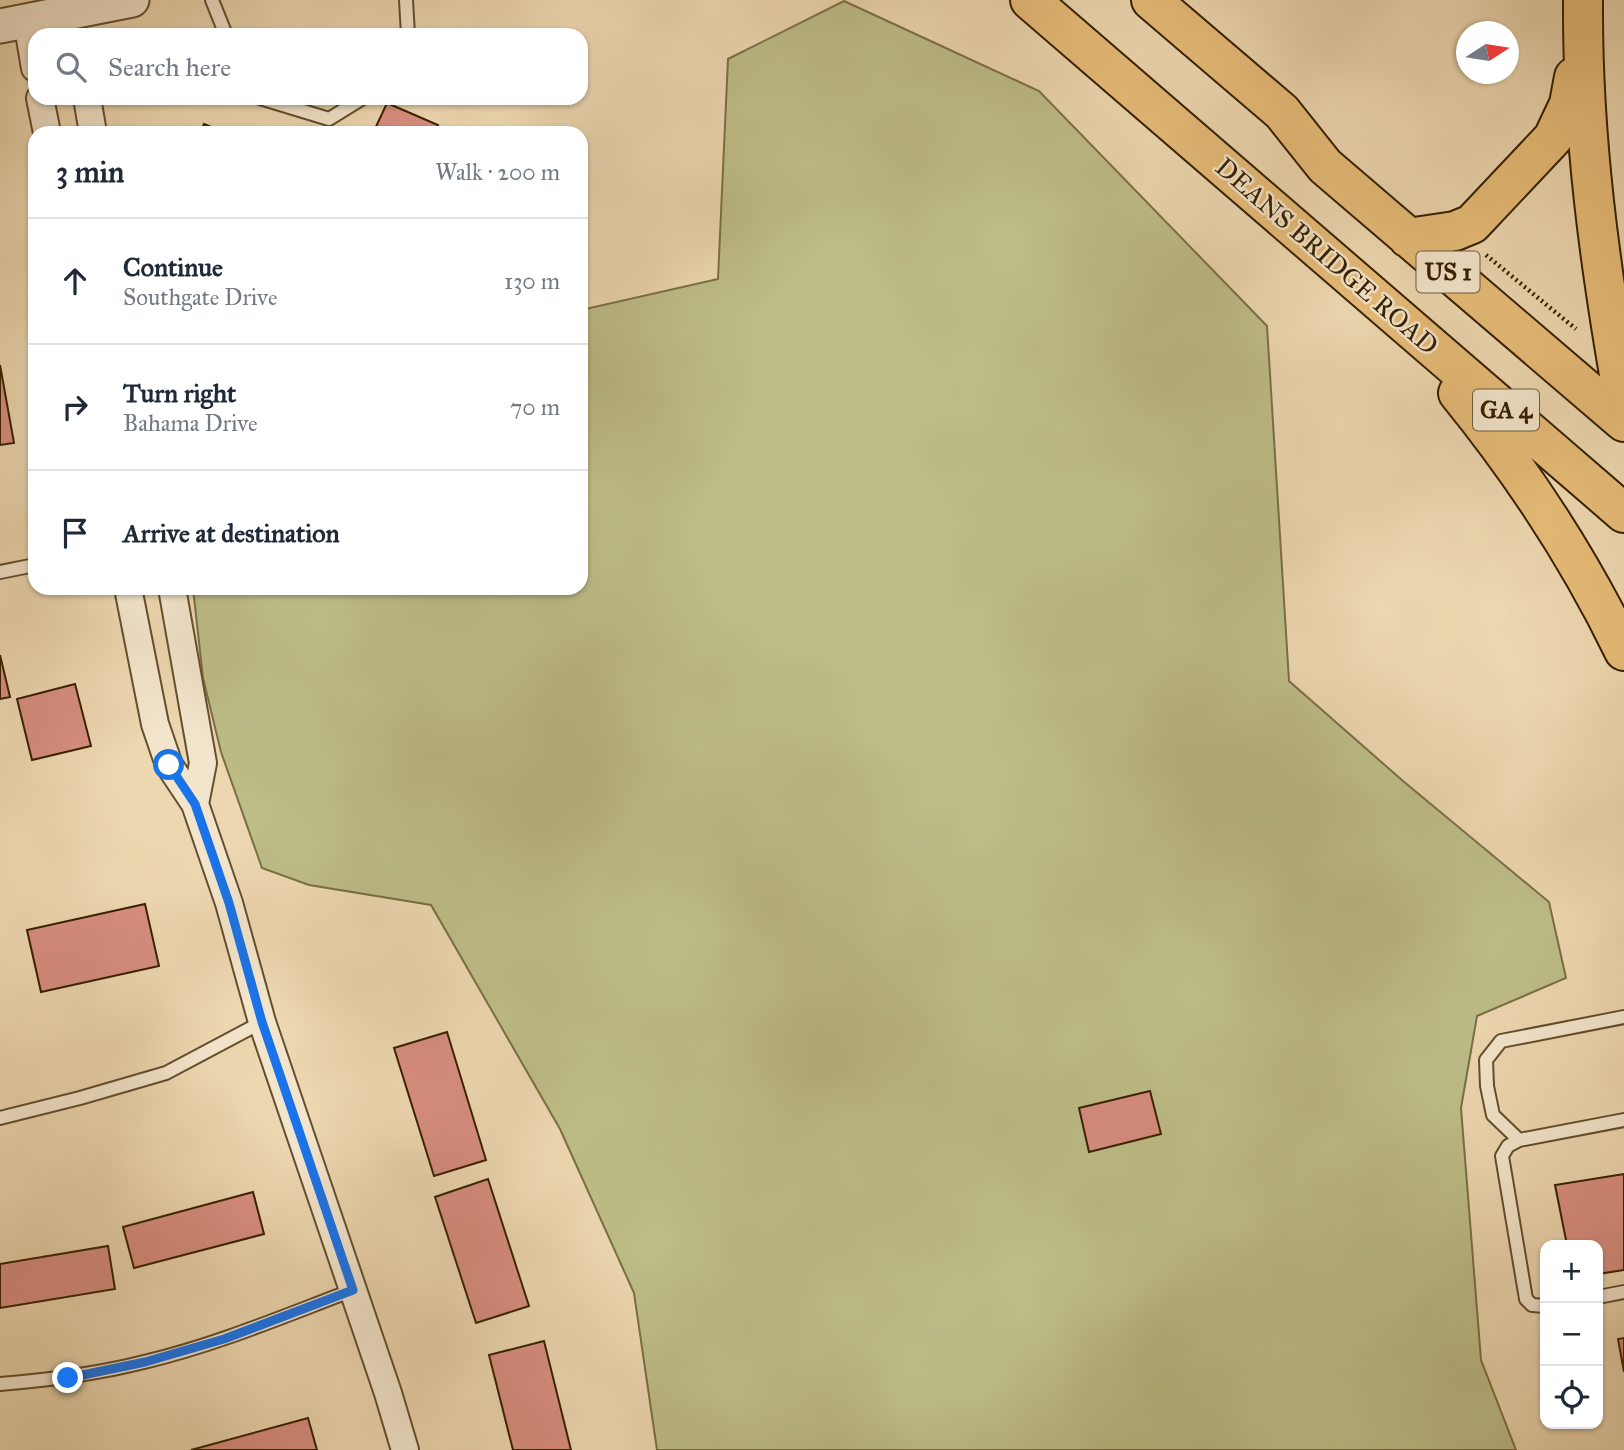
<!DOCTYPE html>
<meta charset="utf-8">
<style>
:root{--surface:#fff;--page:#f6f6f7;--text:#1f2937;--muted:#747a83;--line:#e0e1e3}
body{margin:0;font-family:"IM FELL Great Primer",serif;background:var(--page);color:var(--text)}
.controls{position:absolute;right:21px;bottom:21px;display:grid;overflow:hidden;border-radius:14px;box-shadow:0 2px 5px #0004}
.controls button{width:63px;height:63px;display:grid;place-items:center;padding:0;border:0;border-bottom:2px solid var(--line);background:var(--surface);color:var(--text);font:35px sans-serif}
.compass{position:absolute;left:1456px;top:21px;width:63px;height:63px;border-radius:50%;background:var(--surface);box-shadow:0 2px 5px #0004;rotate:78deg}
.stop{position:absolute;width:21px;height:21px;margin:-16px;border:5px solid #1a73e8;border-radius:50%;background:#fff}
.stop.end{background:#1a73e8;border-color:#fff;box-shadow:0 2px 7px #0008}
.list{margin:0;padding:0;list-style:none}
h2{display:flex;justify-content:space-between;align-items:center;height:91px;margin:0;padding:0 28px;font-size:30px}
h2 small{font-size:23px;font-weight:400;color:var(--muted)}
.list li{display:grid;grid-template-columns:46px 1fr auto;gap:21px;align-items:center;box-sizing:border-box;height:126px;padding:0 28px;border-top:2px solid var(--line)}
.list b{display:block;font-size:26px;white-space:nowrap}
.list p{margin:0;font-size:23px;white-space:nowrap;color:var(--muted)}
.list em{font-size:23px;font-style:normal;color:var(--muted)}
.icon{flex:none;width:38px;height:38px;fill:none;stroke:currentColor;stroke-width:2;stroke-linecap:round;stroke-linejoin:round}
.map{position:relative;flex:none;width:1624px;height:1450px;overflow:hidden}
.search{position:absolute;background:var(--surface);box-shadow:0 2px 5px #0004;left:28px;top:28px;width:560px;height:77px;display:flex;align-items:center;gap:18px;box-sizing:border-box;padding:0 24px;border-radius:21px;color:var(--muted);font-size:26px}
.panel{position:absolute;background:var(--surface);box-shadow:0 2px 5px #0004;left:28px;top:126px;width:560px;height:469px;border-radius:21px}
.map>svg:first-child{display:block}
.green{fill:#bdbd88;stroke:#7a6f44;stroke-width:2}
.building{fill:#d88e80;stroke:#372100;stroke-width:2}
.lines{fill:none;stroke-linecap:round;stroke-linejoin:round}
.service-casing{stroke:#644e2c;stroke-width:16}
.minor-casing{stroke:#644e2c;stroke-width:30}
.tertiary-casing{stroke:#644e2c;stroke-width:37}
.trunk-casing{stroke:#372100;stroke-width:42}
.path{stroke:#372100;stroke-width:4.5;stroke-dasharray:2 3.5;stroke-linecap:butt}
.service{stroke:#f3e5cc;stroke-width:12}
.minor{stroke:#f3e5cc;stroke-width:26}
.tertiary{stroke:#f3e5cc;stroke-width:33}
.trunk{stroke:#e6bc78;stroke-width:38}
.route{stroke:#1a73e8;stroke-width:9}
.labels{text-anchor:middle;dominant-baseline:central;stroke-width:5;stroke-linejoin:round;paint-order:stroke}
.shield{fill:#f3e5cc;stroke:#6f5c3d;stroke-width:2}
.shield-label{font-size:24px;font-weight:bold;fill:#372100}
.street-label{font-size:26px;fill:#372100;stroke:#f3e5cc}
</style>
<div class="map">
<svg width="1624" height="1450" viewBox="0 0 1624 1450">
<rect width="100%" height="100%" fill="#edd7b0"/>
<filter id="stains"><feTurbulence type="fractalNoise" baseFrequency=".00286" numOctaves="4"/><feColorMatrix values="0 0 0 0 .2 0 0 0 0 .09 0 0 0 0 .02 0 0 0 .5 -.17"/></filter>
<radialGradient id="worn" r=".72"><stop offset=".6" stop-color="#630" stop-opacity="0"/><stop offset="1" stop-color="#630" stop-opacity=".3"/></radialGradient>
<path class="green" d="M844,1L1039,91L1267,326L1289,681L1403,781L1549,902L1566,978L1477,1016L1461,1108L1481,1360L1516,1450H657L634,1293L560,1129L431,905L309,885L262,868L221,752L203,678L193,588H581V310L718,279L728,59Z"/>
<path class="building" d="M387,103L438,125L435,133H373Z
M204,124L225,133H200Z
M0,365L14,443L0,445Z
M0,655L10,697L0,699Z
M75,684L91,746L32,760L17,699Z
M145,904L159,966L41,992L27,930Z
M447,1032L486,1160L434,1176L394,1048Z
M1150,1091L1161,1134L1089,1152L1079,1108Z
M1624,1174V1270L1598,1274V1245H1567L1555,1185Z
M488,1179L529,1306L476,1323L435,1197Z
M253,1192L264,1234L134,1268L123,1227Z
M108,1246L115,1289L0,1308V1264Z
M1545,1251V1276L1541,1252Z
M1624,1338V1372L1618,1339Z
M544,1341L571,1450H513L489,1355Z
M308,1418L317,1450H191Z"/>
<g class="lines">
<g class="service-casing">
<path id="service" d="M212,0L226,35
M406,0L408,35
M260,98L329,119L363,98
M0,572L35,565
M0,1118L80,1098L166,1073L262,1022
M1519,1140L1493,1115L1487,1086L1486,1060L1501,1041L1624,1017
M1598,1297L1624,1292
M1545,1306L1532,1305L1526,1299L1502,1156L1508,1146L1519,1140L1624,1120
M0,1384C49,1380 97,1374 144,1362C216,1345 284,1316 353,1290"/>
</g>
<g class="minor-casing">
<path id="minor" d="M27,21L35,68
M40,98L47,133
M87,98L93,133
M128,588L155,724L169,765L195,804L229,903L262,1022L388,1393L405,1450
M172,588L203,763L195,804"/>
</g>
<g class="tertiary-casing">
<path id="tertiary" d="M0,26L132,0"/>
</g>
<g class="trunk-casing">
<path id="trunk" d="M1030,0L1624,513
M1151,0L1282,112L1325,166L1624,422
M1583,0C1582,138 1600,267 1624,403
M1408,238L1455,231L1472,224L1553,138L1569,104L1574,77
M1458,393C1523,473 1579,558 1624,651"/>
</g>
<path class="path" d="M1486,255L1576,329"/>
<use href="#service" class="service"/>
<use href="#minor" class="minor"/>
<use href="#tertiary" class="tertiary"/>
<use href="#trunk" class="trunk"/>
</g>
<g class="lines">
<path class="route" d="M68,1378L145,1362L224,1339L353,1290L262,1022L229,903L195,804L169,765"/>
</g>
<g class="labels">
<g class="shield">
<rect x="1416.5" y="251.5" width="63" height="41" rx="5"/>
<rect x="1473" y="389.5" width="66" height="41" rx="5"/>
</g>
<g class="shield-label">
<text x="1448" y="272">US 1</text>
<text x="1506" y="410">GA 4</text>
</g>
<g class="street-label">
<text transform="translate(1327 256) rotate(41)">DEANS BRIDGE ROAD</text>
</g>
</g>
<rect width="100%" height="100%" filter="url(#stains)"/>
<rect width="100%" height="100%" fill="url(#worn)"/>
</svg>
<div class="controls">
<button>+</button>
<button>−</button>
<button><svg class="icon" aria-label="locate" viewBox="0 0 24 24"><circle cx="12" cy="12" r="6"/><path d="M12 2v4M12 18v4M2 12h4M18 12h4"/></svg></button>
</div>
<svg class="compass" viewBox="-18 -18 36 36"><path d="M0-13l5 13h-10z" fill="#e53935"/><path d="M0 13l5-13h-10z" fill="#747a83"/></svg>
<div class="stop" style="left:169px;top:765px"></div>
<div class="stop end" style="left:68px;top:1378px"></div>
<div class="search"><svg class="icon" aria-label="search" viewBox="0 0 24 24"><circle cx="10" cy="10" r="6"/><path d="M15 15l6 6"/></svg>Search here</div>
<section class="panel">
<h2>3 min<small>Walk · 200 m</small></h2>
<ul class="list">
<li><svg class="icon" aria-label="ahead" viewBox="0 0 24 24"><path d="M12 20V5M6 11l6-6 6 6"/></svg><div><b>Continue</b><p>Southgate Drive</p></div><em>130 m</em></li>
<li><svg class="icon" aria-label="right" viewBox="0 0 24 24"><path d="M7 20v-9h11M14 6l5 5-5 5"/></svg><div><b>Turn right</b><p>Bahama Drive</p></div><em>70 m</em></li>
<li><svg class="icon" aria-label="arrive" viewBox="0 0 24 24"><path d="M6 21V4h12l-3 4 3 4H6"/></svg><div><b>Arrive at destination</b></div></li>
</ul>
</section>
</div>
